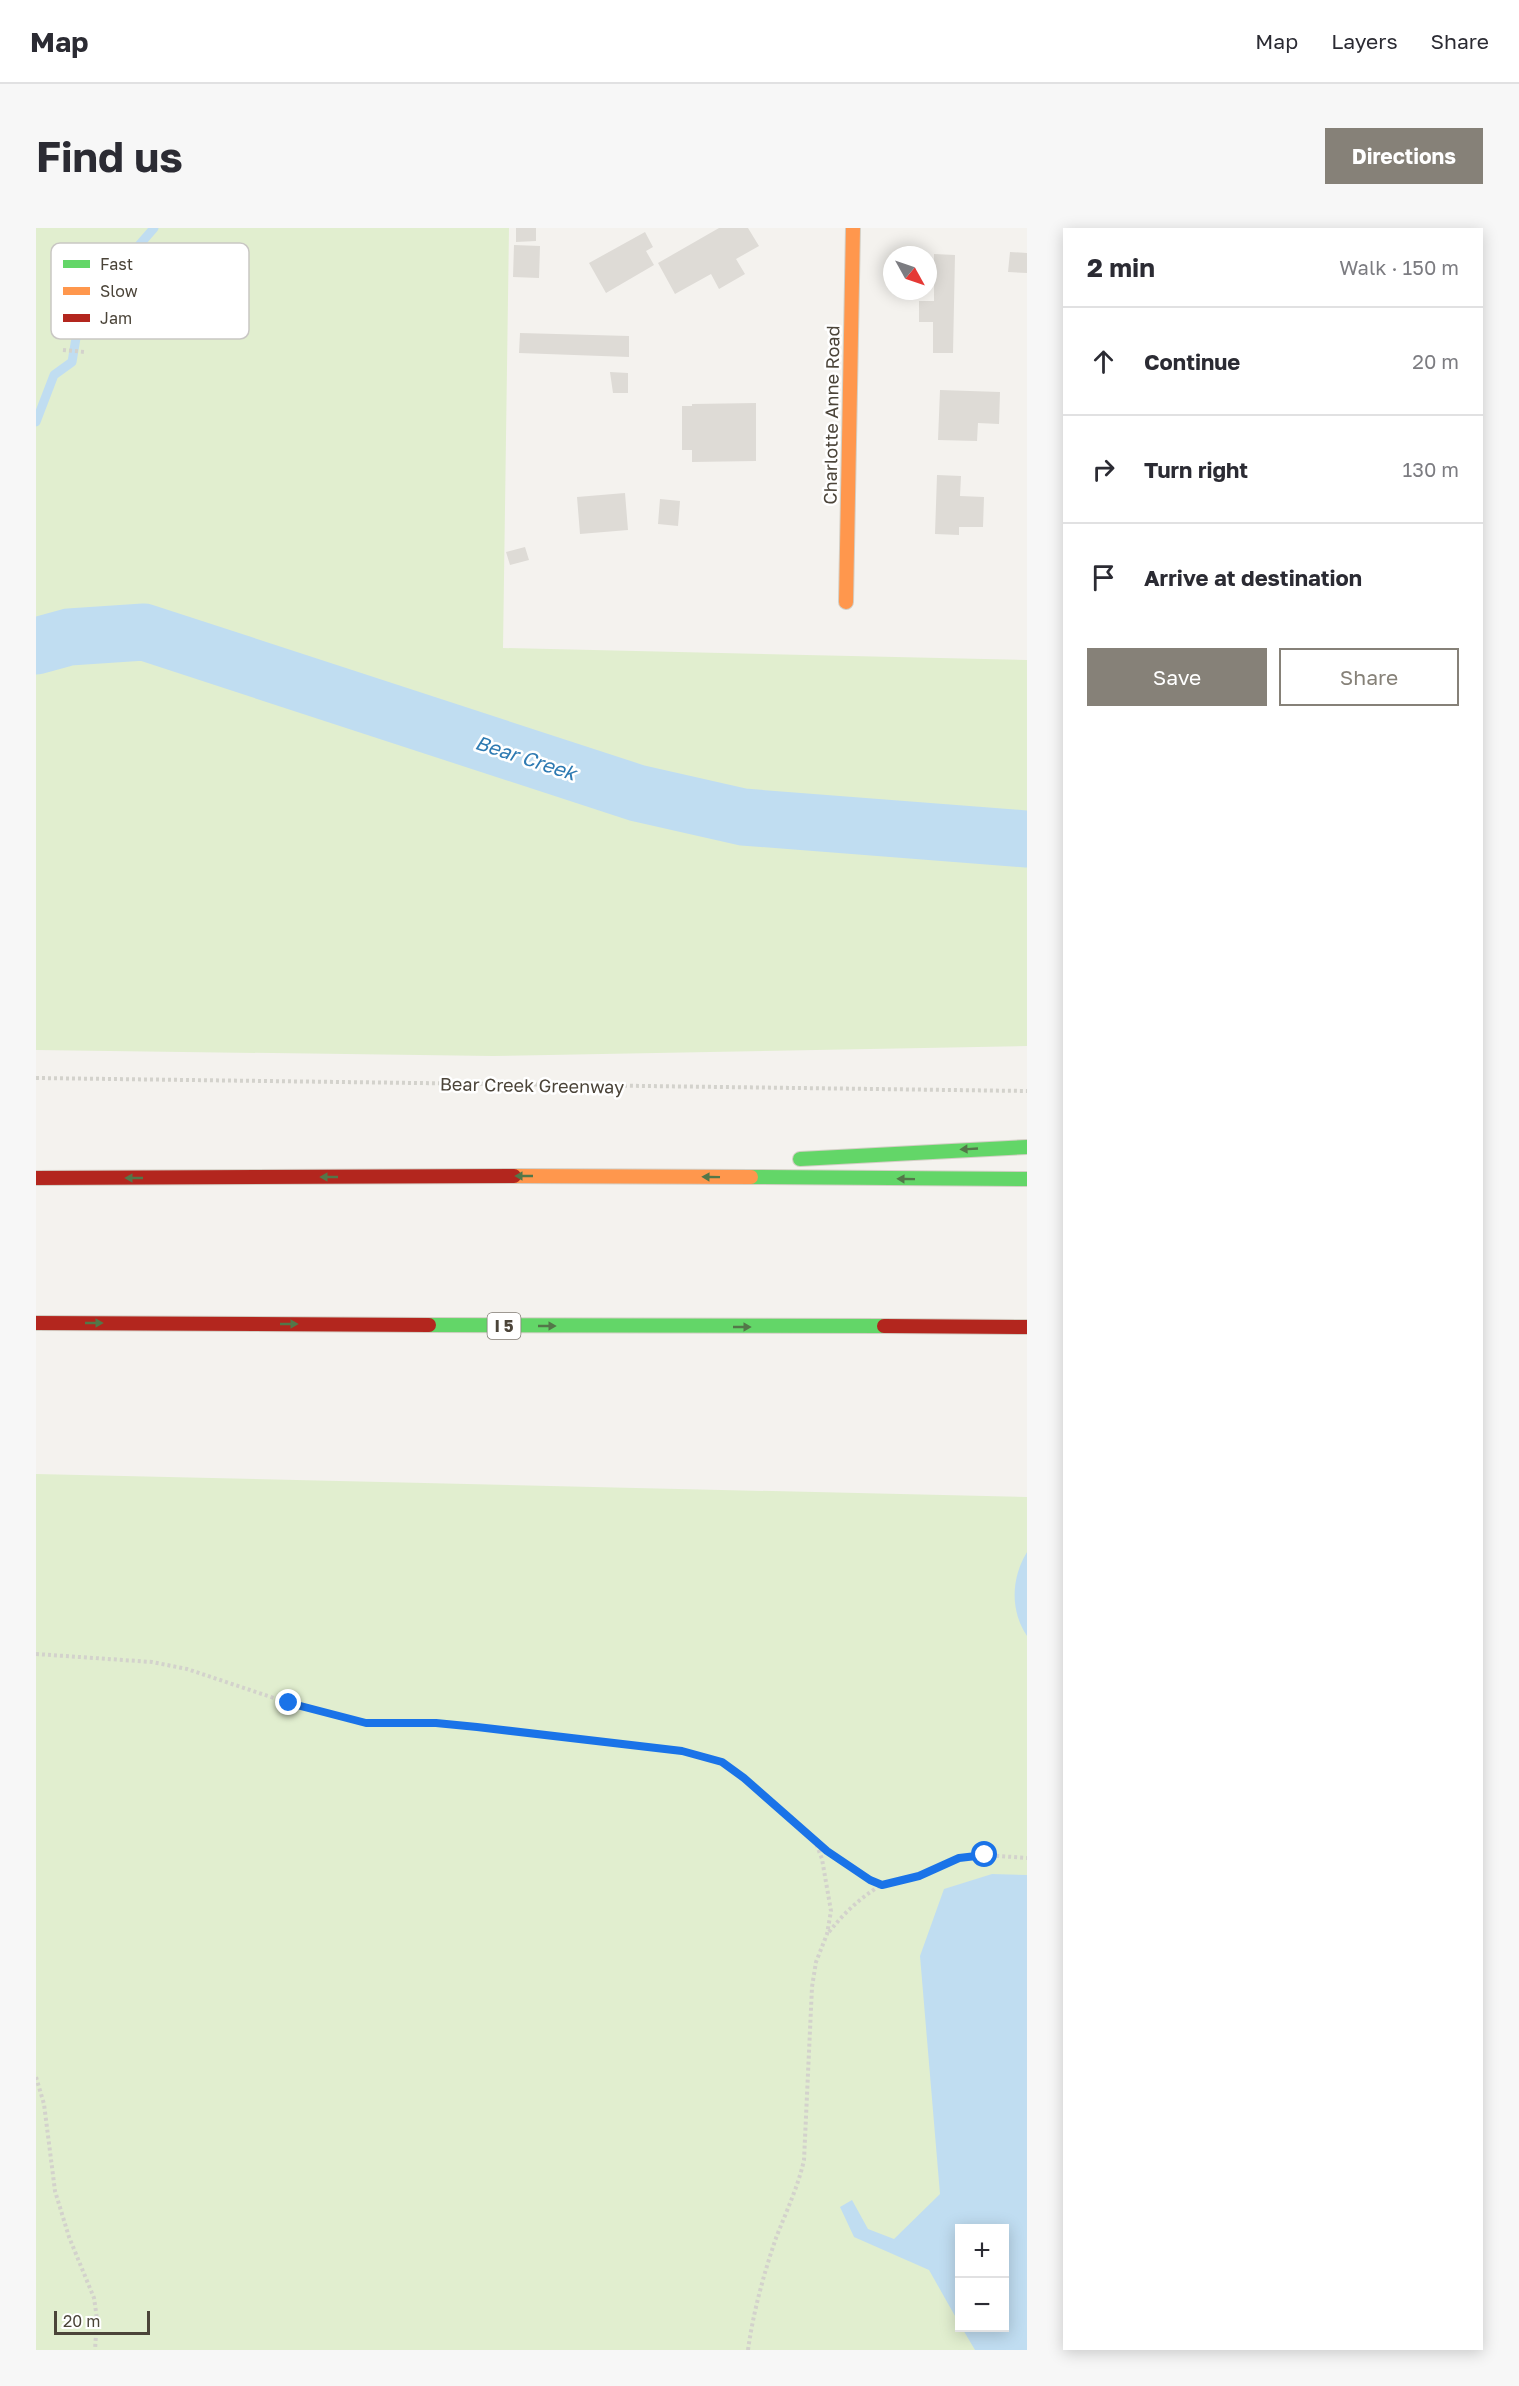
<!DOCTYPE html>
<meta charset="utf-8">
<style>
:root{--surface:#fff;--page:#f7f7f7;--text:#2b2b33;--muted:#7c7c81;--line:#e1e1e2;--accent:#868178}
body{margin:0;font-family:"Golos Text",sans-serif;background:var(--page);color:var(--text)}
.controls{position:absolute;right:18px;bottom:18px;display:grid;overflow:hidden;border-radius:0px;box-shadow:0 3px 15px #0003}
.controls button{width:54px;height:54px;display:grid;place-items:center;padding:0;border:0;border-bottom:2px solid var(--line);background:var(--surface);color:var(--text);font:30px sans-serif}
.compass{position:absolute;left:847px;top:18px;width:54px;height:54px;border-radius:50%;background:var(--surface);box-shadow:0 3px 15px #0003;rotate:130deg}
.scale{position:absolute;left:18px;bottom:15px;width:96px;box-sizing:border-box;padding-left:6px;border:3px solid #4b4439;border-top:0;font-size:16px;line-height:21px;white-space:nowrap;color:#4b4439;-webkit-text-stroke:4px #fff;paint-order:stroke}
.stop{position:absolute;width:18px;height:18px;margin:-14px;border:4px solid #1a73e8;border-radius:50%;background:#fff}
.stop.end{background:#1a73e8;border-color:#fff;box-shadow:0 2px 6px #0008}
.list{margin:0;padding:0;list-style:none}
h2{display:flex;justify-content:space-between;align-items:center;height:78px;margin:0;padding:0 24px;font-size:26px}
h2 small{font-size:20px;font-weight:400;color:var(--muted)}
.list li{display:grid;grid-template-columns:39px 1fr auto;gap:18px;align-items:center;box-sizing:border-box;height:108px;padding:0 24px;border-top:2px solid var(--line)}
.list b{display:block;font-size:22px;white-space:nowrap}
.list em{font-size:20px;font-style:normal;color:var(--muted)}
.actions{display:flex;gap:12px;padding:18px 24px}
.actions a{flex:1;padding:14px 0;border:2px solid var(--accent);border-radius:0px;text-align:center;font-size:21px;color:var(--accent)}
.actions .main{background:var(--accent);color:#fff}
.icon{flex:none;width:33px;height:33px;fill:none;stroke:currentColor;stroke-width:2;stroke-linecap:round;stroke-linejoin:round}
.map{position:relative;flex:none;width:991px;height:2122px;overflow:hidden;border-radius:0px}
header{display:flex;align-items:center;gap:36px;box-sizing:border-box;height:84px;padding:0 30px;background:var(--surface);border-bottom:2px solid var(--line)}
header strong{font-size:28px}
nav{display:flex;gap:33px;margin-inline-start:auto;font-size:21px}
.intro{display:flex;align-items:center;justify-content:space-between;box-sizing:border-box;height:144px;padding:0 36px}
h1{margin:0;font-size:42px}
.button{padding:15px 27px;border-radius:0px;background:var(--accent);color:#fff;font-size:21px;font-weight:700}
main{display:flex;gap:36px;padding:0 36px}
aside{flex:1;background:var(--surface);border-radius:0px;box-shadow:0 3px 15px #0003}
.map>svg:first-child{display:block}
.green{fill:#e1eecf;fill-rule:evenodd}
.water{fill:#c0ddf1}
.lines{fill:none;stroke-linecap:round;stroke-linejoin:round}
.stream{stroke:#c0ddf1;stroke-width:9}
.river{stroke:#c0ddf1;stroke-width:57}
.building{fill:#dedbd6}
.fast-casing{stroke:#d3cfc5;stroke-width:16}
.slow-casing{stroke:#d3cfc5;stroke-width:16}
.jam-casing{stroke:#d3cfc5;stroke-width:16}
.path{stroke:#d3d2cc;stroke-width:4;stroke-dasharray:3 3;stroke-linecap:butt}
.fast{stroke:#63d668;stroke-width:14}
.slow{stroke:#ff974d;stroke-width:14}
.jam{stroke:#b3261e;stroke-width:14}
.oneway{fill:#537749}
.route{stroke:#1a73e8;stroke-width:8}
.labels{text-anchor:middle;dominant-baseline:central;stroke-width:5;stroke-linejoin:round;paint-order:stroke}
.shield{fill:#fff;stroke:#817c74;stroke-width:1.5}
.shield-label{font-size:16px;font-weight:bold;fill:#4b4439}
.street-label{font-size:18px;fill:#4b4439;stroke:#fff}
.water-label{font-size:20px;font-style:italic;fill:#2e7ab2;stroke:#fff}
.key{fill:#fff;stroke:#c9c7c4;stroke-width:1.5}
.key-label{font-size:16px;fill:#4b4439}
</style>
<header>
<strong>Map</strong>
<nav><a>Map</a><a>Layers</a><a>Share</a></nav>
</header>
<div class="intro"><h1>Find us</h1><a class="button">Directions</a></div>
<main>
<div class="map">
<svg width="991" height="2122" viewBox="0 0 991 2122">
<rect width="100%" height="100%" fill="#f4f2ee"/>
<path class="green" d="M0,0H473L467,420L991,432V818L457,828L0,822Z
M0,1246L991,1269V2122H0ZM924,2000H968V2100H924Z"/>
<path class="water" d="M991,1324V1408C974,1383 975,1350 991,1324Z
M956,1646L991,1647V2122H939L926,2100H968V2000H924L923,2095L893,2042L818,2009L804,1979L816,1972L832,2001L858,2011L904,1966L884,1728L908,1661Z"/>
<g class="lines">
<path class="stream" d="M0,194L18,147L36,134L42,98L52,76L118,0"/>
<path class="river" d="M0,418L33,409L108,404L601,565L707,589L991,611"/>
</g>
<path class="building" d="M480,0H500V13L480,14Z
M683,0H712L723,18L700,31L709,46L683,61L675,46L639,66L622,35Z
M609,4L617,19L610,23L618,37L570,65L553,35Z
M478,17L504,18L503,50L477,49Z
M974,24L991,25V45L972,44Z
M898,26L919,27L917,125H897V94H883V73H898Z
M484,105L593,108V129L483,125Z
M574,144L592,145V165H577Z
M904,162L964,164L963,196L942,195L941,213L902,212Z
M720,175V233L656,234V222H646V178H656V176Z
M901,247L925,248L924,268L948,269L947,299H923V307L899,306Z
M589,265L592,302L544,306L541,269Z
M624,271L644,273L642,298L622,296Z
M489,319L493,332L474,337L470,324Z"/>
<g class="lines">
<g class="fast-casing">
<path id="fast" d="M764,931L991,919
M715,949L991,951
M393,1097L848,1098"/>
</g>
<g class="slow-casing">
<path id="slow" d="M810,374L817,0
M478,948L715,949"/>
</g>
<g class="jam-casing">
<path id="jam" d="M0,950L478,948
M0,1095L393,1097
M848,1098L991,1099"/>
</g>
<path class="path" d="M27,122L49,124
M0,850L991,863
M0,1426L116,1434L151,1441L253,1475L330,1495L345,1496L400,1495L441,1499L646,1523L686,1534L708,1550L791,1623L835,1652L846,1657L883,1648L923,1630L949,1627L991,1630
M793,1704C808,1685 824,1670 845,1657
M0,1849L8,1876L19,1963L33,2009L58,2070L61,2091L59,2122
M712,2122C717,2085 728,2045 740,2010C750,1984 762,1959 768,1932L776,1759L780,1734L791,1706L795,1683L786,1631L780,1615"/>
<use href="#fast" class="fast"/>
<use href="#slow" class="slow"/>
<use href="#jam" class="jam"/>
</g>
<defs><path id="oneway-solid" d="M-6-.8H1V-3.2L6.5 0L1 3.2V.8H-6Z" transform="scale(1.5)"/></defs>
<g class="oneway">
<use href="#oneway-solid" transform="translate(933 921) rotate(177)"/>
<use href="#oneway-solid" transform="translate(488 948) rotate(180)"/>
<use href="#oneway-solid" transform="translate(293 949) rotate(180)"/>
<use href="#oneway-solid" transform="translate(675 949) rotate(-179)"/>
<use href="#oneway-solid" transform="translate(98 950) rotate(180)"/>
<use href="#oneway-solid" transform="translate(870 951) rotate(-179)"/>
<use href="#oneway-solid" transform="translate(58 1095)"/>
<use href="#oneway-solid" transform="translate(253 1096)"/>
<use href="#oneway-solid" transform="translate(511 1098)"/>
<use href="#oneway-solid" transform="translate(706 1099)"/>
</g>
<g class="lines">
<path class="route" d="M253,1475L330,1495H400L441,1499L646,1523L686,1534L708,1550L791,1623L834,1652L846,1657L883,1648L923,1630L949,1627"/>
</g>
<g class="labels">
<rect class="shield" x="451.5" y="1085" width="33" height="26" rx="4.5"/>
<g class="shield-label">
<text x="468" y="1098">I 5</text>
</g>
<g class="street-label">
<text transform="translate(795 187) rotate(-89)">Charlotte Anne Road</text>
<text transform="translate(496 857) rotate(1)">Bear Creek Greenway</text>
</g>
<g class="water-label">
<text transform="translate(490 529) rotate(18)">Bear Creek</text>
</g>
</g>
<rect x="15" y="15" width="198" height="96" rx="9" class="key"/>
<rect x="27" y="32" width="27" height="8" fill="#63d668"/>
<rect x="27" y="59" width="27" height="8" fill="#ff974d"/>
<rect x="27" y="86" width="27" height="8" fill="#b3261e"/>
<g class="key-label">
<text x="64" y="42">Fast</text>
<text x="64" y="69">Slow</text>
<text x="64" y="96">Jam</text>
</g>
</svg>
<div class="controls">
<button>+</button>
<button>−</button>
</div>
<svg class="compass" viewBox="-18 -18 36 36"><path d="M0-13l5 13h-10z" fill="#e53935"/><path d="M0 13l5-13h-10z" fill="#7c7c81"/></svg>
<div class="scale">20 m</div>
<div class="stop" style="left:949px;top:1627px"></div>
<div class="stop end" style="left:253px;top:1475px"></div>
</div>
<aside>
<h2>2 min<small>Walk · 150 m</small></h2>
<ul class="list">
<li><svg class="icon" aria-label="ahead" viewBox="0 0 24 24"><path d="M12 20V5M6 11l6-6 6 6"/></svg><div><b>Continue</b></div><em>20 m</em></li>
<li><svg class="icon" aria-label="right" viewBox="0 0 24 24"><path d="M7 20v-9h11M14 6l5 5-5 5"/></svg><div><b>Turn right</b></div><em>130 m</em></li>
<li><svg class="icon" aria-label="arrive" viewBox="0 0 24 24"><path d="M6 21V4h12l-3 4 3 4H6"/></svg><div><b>Arrive at destination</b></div></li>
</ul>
<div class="actions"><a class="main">Save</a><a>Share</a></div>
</aside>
</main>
